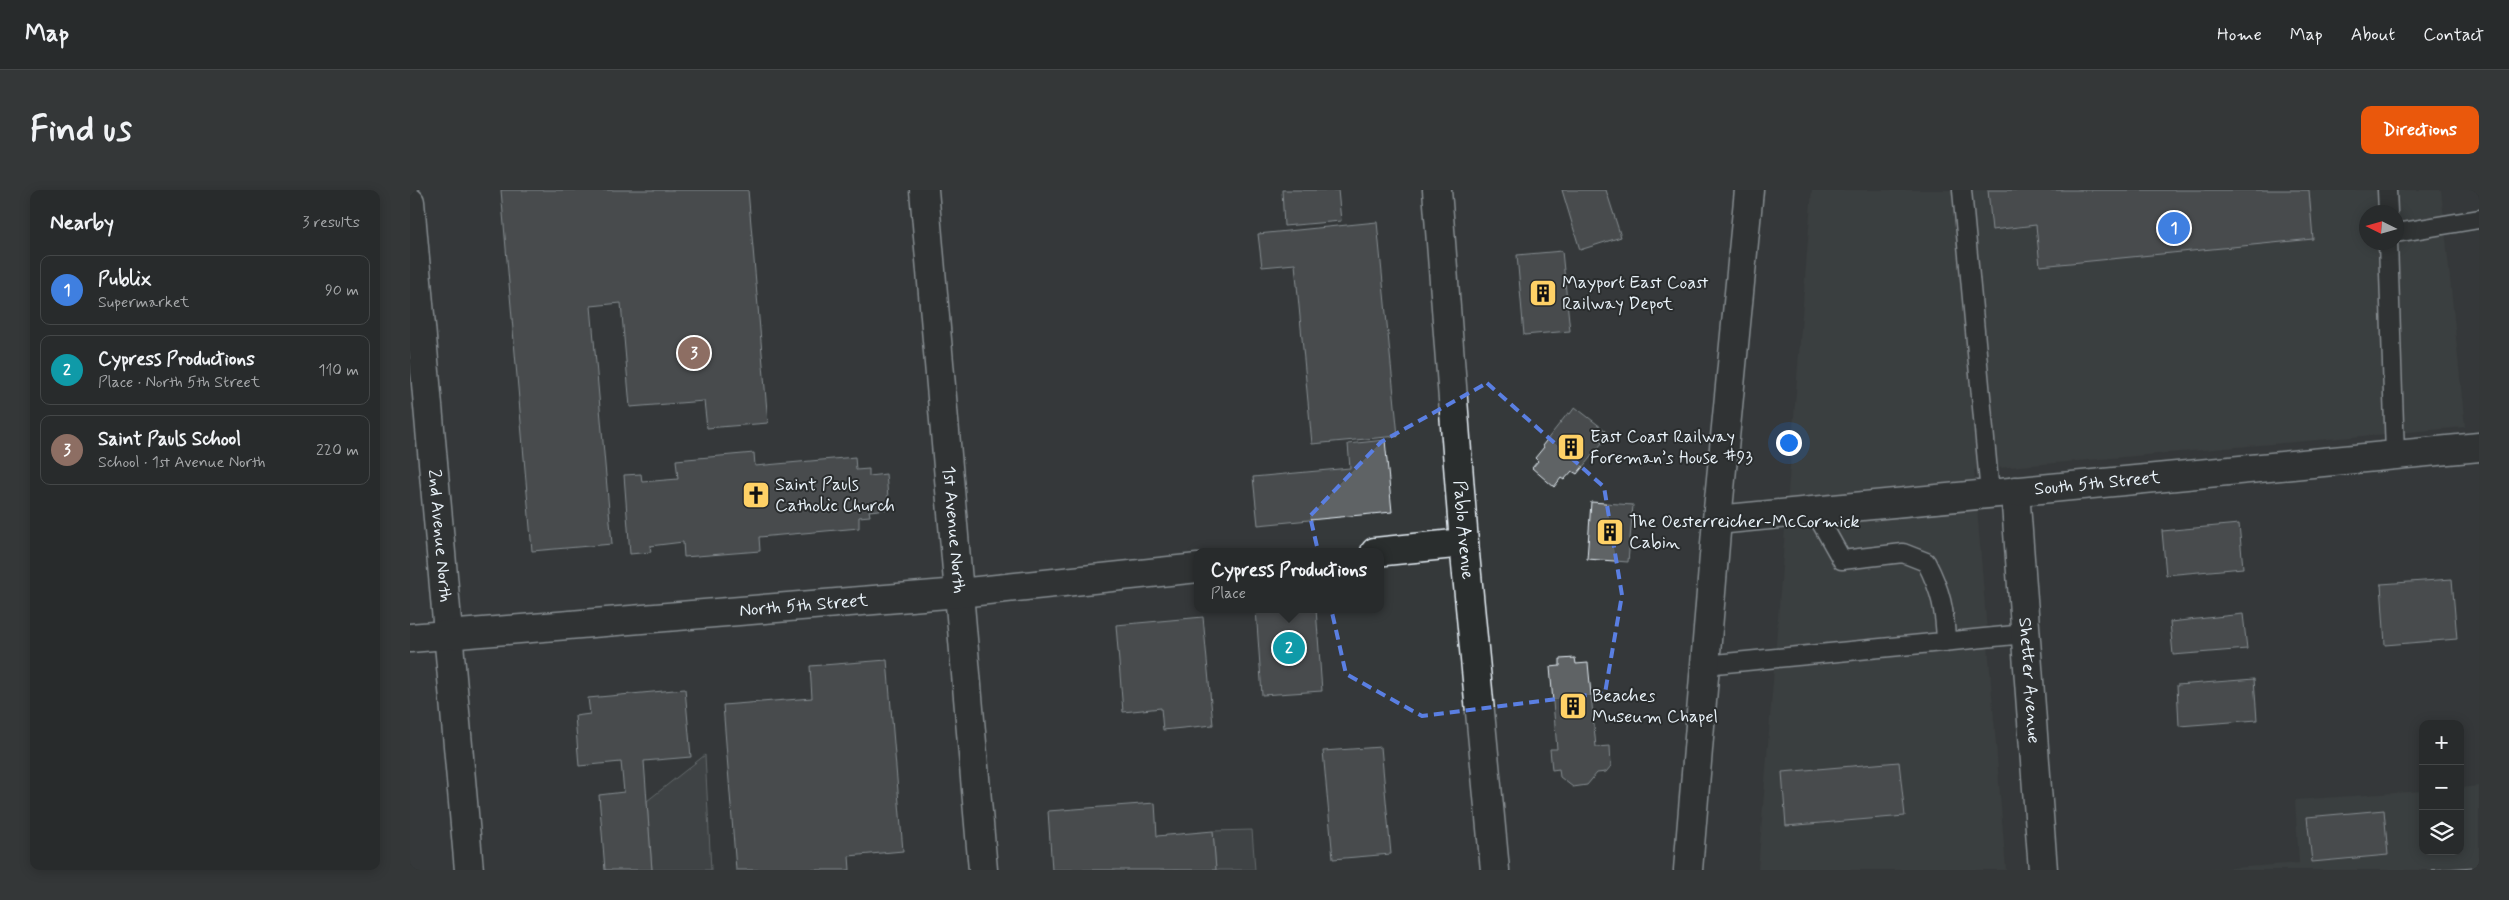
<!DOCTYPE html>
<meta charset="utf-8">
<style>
:root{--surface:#282b2c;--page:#343738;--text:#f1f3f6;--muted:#a5a7a9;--line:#444748;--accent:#ea580c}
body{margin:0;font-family:Mynerve,sans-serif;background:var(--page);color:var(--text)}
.controls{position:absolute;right:15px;bottom:15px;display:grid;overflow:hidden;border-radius:10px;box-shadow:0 2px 12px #0003}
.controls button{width:45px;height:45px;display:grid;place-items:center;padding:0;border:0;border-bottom:1px solid var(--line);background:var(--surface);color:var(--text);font:25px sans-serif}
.compass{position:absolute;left:1949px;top:15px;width:45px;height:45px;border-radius:50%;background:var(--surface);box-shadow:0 2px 12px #0003;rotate:275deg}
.you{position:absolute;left:1378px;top:252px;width:18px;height:18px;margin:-12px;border:4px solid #fff;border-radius:50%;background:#1a73e8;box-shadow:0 0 0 8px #1a73e833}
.badge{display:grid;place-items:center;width:32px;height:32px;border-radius:50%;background:var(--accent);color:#fff;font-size:16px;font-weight:700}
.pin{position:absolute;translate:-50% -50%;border:2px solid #fff;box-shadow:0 1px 5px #0006}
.popup{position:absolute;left:784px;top:358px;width:190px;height:65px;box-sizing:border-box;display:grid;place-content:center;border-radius:10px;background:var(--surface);filter:drop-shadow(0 1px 4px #0005);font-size:16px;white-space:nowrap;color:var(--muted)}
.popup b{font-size:19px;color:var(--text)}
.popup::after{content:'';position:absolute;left:50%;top:100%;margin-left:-10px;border:10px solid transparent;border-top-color:var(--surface)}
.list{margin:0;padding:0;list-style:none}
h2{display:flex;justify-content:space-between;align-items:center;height:65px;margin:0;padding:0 20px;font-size:21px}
h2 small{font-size:16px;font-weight:400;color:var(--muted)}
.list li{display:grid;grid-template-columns:32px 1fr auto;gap:15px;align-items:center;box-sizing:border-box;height:70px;margin:0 10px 10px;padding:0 10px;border:1px solid var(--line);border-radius:10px}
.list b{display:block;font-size:19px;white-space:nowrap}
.list p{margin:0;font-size:16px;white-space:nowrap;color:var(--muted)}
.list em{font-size:16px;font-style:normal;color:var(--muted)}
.icon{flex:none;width:28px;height:28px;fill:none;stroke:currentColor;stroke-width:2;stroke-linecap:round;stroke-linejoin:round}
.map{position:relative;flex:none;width:2069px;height:680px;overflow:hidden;border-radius:10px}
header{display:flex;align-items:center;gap:30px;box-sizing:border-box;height:70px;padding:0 25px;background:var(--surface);border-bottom:1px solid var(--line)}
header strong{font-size:24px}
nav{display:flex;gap:28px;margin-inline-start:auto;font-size:18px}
.intro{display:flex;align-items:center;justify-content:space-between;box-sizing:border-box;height:120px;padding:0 30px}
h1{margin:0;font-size:35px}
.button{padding:12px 22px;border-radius:10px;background:var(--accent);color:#fff;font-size:18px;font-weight:700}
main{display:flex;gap:30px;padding:0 30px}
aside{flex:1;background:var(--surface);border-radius:10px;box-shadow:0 2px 12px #0003}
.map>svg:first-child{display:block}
.built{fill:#424647;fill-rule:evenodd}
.green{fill:#4d5152;stroke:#9aa1a5}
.building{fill:#5f6365;stroke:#e8f1f8}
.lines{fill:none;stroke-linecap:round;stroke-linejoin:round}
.service-casing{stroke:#e8f1f8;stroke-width:21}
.minor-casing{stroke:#e8f1f8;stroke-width:31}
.trunk-casing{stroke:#e8f1f8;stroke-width:31}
.service{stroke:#2a2d2e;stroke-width:18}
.minor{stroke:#2a2d2e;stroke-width:28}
.trunk{stroke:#2a2d2e;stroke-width:28}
.marked{fill:none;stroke:#5a7fe2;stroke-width:4;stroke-dasharray:10 6;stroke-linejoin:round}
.labels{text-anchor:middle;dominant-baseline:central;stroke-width:4;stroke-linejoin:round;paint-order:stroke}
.poi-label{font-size:18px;fill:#e8f1f8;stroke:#2a2d2e;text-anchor:start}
.street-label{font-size:18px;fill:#e8f1f8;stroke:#2a2d2e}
</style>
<header>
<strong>Map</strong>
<nav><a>Home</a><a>Map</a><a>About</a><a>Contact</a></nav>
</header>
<div class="intro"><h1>Find us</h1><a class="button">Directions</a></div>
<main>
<aside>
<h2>Nearby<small>3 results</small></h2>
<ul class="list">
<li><span class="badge" style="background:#3f7fe0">1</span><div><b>Publix</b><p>Supermarket</p></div><em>90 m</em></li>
<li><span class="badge" style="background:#0f9aa8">2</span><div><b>Cypress Productions</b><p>Place · North 5th Street</p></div><em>110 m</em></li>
<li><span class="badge" style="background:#8d6e63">3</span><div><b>Saint Pauls School</b><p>School · 1st Avenue North</p></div><em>220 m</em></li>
</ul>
</aside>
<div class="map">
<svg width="2069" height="680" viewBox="0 0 2069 680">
<rect width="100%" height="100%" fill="#35393a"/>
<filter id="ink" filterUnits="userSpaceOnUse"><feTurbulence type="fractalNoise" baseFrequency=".02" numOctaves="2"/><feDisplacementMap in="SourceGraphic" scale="10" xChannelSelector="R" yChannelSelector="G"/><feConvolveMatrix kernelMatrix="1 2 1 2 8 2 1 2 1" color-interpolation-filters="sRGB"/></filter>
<g filter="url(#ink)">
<path class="built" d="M1402,0H2031L2055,237L1564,280L1596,680H1348ZM1956,22H1986V52H1956Z
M2069,596V680H1796L1889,673L1885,610L2013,601V661H2050V598Z"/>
<path class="green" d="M295,565L301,680H242L237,611Z
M842,640L845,680H806L803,641Z"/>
<path class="building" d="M91,0H338L358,233L297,238L294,211L220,217L211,113L181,116L202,354L122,361Z
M872,0H928L931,31L874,36Z
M1152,0H1196L1211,47L1170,60Z
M1578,0H1899L1903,49L1630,76L1626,35L1582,40Z
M967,32L988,246L902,254L885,74L852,77L848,44Z
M1152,61L1160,141L1114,145L1107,65Z
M1165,217L1196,241L1189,250L1192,253L1167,284L1162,281L1154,290L1151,288L1144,297L1122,278L1128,271L1125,268L1134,257L1132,256L1158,223L1160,224Z
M975,250L982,322L848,335L843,287L940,278L938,254Z
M344,263L345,276L445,267L446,280L459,279V286L476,284L479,319L459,321L460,326L449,327V338L349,347L350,361L274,367L273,352L240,356L241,362L220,364L214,285L231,284L232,292L268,289L266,270Z
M1181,312L1223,315L1218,372L1177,369Z
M1829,334L1833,378L1756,385L1752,341Z
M2042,389L2047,449L1975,455L1971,394Z
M846,419H906L912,501L852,505Z
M1833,424L1837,459L1763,465L1760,432Z
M793,427L803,535L753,540L751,518L713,522L706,435Z
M1165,468L1166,474L1178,473L1186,557L1200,556L1201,576L1196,582L1187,583L1177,595L1163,597L1150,587L1149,579L1142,580L1140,559H1147L1140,477L1150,476V469Z
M477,470L493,661L439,666L440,680H326L313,515L402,508L400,476Z
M1844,489L1847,530L1769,536L1767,495Z
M275,499L281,567L234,571L242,680H195L189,605L214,602L211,572L169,576L165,526L180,524L178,508Z
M971,557L981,664L923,669L913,561Z
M1489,572L1495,626L1376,636L1372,582Z
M745,613L747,646L803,641L806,680H642L638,621Z
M1974,620L1978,665L1902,672L1897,627Z
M2062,677V680H2021Z"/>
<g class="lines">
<g class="service-casing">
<path id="service" d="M1552,0L1580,304
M1977,0L1978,22
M1986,43L2069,29
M1978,52L1985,265
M1404,320L1432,370L1493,363L1516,372C1531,401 1535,420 1536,452
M1295,475L1615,444"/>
</g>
<g class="minor-casing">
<g id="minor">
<path id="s1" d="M514,0L573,680"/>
<path id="s2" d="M1027,0L1054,353L1085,680"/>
<path id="s3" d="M0,12L59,680"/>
<path id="s4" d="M1605,301L1633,680"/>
<path id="s5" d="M1307,330L2069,257"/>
<path d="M965,362L1054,353"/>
<path id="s6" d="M0,448L549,403L788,378"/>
</g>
</g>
<g class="trunk-casing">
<path id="trunk" d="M1278,680L1307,330L1339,0"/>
</g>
<use href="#service" class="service"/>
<use href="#minor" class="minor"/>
<use href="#trunk" class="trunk"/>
</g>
</g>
<path d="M0 0H2069V680H0ZM1077,193L1194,297L1212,405L1195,503L1012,526L936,484L900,326L971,252Z" fill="#35393a" fill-opacity=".55" fill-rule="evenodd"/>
<path class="marked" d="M1077,193L1194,297L1212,405L1195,503L1012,526L936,484L900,326L971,252Z"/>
<defs>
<g id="building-square" transform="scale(1.4375)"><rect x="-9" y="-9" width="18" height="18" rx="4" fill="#ffd166" stroke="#2a2d2e"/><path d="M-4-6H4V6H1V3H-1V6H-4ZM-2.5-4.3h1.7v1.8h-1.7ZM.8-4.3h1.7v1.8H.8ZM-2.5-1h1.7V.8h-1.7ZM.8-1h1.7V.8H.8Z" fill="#111"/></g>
<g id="church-square" transform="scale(1.4375)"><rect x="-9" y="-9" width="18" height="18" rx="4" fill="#ffd166" stroke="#2a2d2e"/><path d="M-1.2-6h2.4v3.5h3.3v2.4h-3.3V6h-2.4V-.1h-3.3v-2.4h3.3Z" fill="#111"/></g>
</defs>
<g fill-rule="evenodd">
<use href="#building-square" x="1133" y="103"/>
<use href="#building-square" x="1161" y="257"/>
<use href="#church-square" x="346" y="305"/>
<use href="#building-square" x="1200" y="342"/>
<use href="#building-square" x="1163" y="516"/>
</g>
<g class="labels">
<g class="poi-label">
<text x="1152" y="93">Mayport East Coast<tspan x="1152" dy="21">Railway Depot</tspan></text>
<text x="1180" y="247">East Coast Railway<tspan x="1180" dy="21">Foreman’s House #93</tspan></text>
<text x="365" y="295">Saint Pauls<tspan x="365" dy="21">Catholic Church</tspan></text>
<text x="1219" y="332">The Oesterreicher-McCormick<tspan x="1219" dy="21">Cabin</tspan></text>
<text x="1182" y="506">Beaches<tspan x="1182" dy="21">Museum Chapel</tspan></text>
</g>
<g class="street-label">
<text stroke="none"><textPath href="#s5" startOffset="382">South 5th Street</textPath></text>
<text stroke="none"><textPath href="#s1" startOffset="341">1st Avenue North</textPath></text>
<text stroke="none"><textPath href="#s2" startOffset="341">Pablo Avenue</textPath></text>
<text stroke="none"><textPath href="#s3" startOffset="335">2nd Avenue North</textPath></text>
<text stroke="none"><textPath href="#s6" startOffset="395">North 5th Street</textPath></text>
<text stroke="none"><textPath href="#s4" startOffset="190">Shetter Avenue</textPath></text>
</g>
</g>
</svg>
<div class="controls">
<button>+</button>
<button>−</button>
<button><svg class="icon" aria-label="layers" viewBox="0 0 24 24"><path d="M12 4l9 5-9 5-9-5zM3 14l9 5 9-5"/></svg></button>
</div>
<svg class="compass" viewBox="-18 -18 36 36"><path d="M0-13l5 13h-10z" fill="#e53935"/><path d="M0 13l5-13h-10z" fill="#a5a7a9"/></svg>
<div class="you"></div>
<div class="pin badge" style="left:1764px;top:38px;background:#3f7fe0">1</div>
<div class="pin badge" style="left:879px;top:458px;background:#0f9aa8">2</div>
<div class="popup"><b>Cypress Productions</b>Place</div>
<div class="pin badge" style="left:284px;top:163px;background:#8d6e63">3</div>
</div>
</main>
